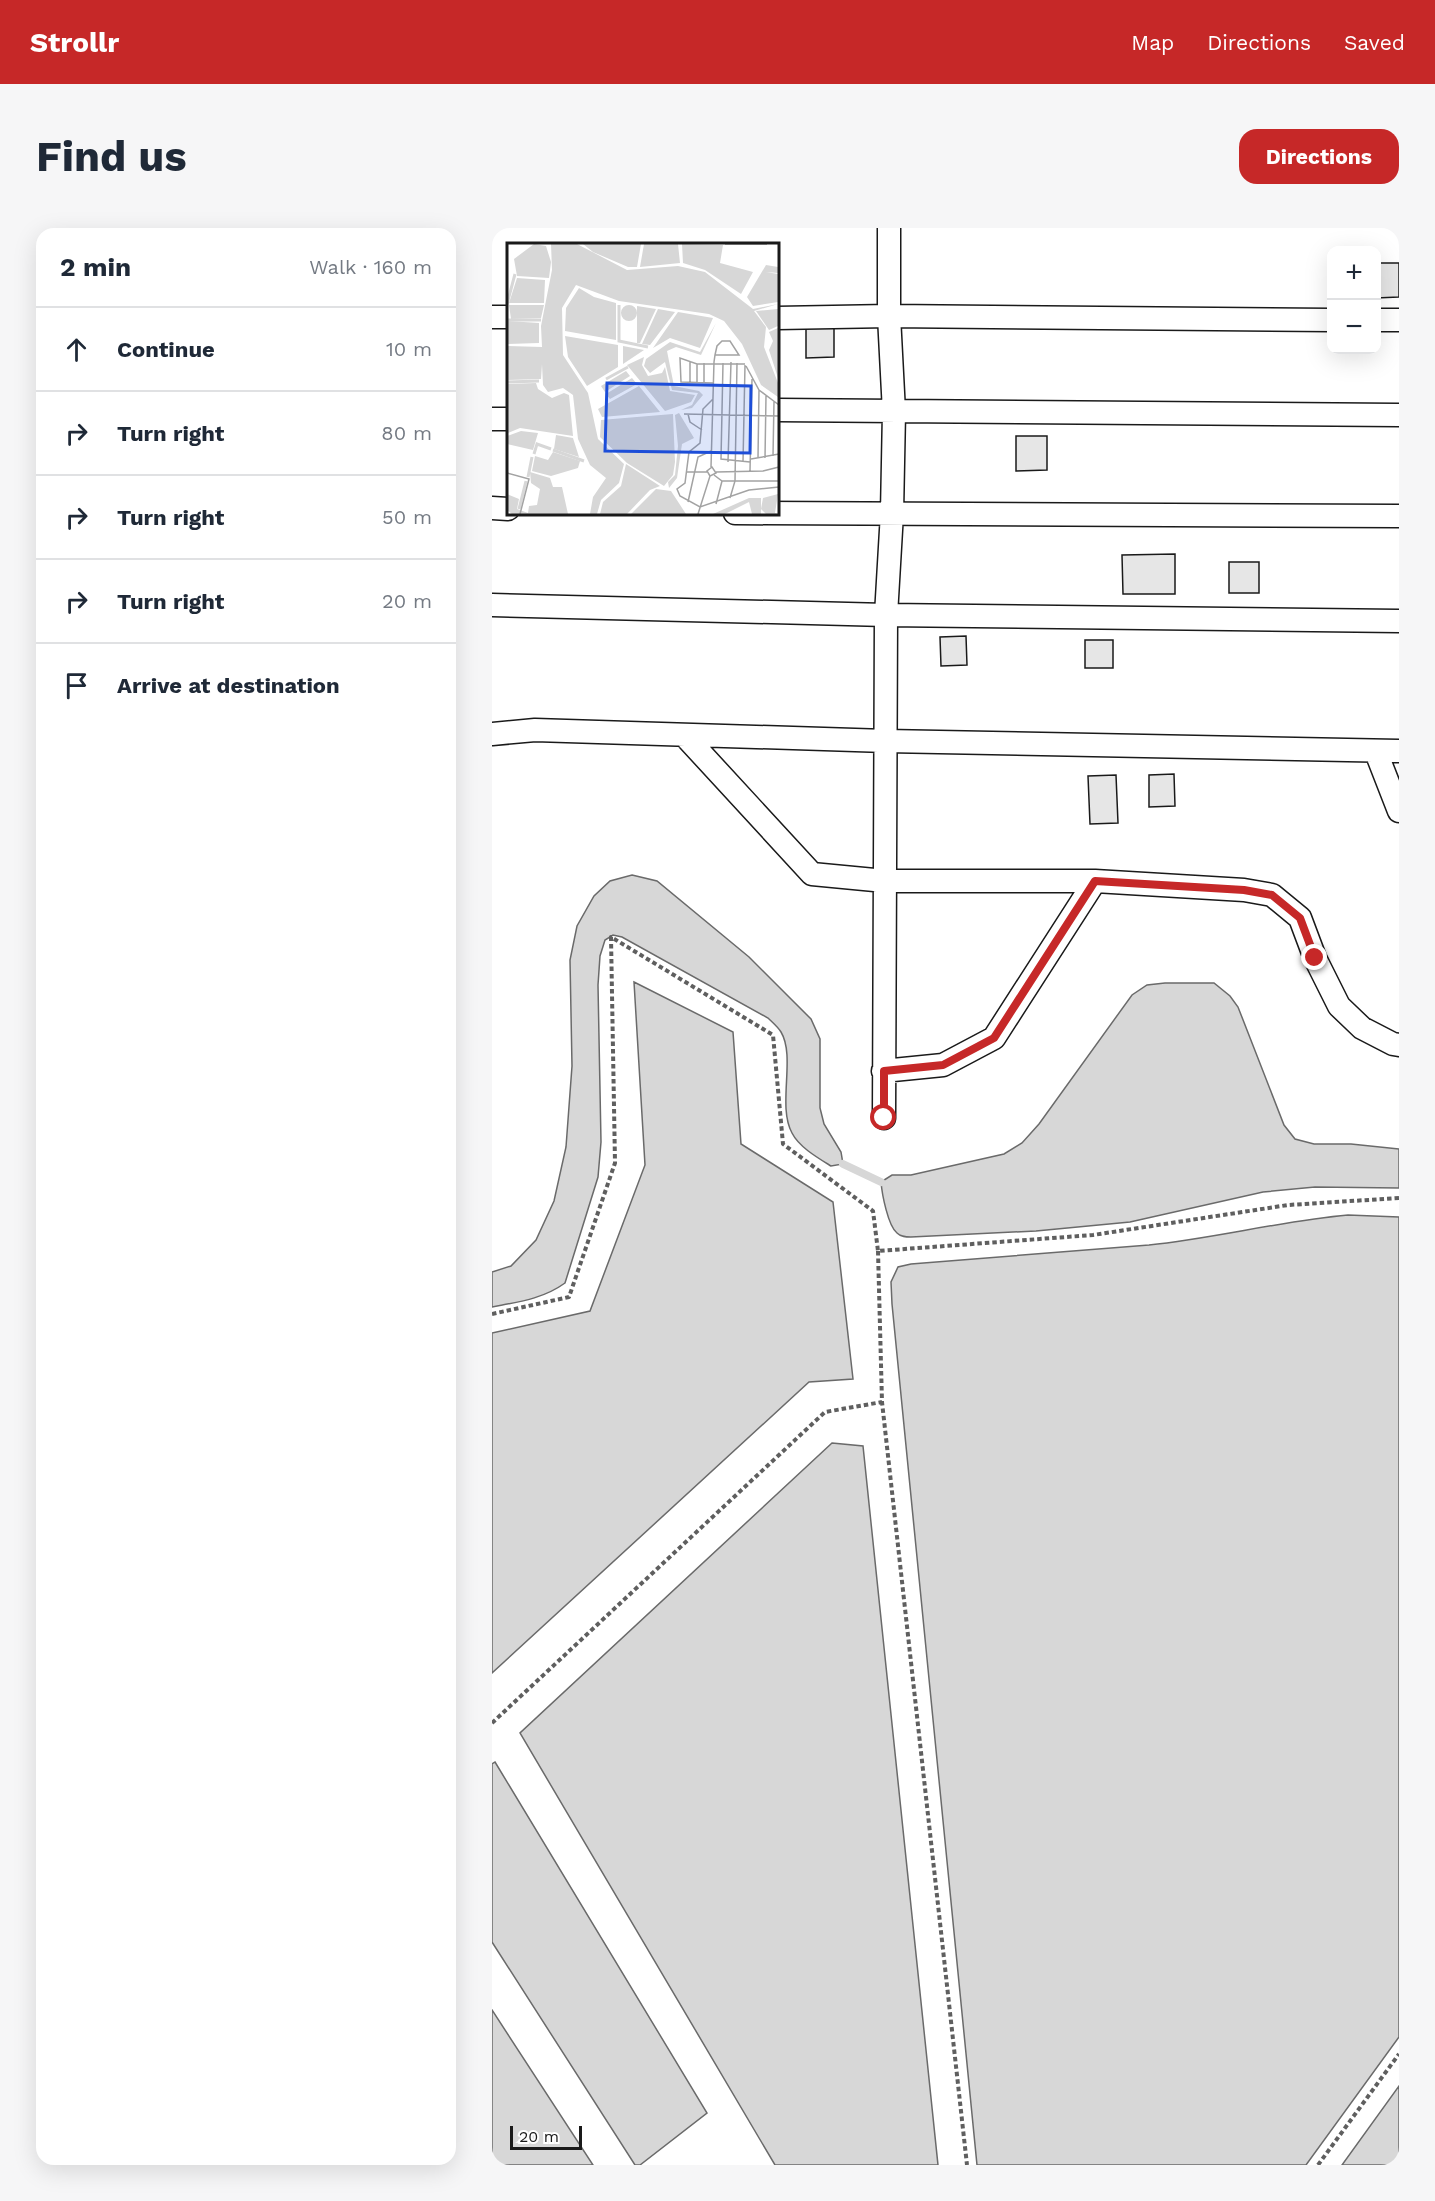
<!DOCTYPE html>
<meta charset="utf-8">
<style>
:root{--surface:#fff;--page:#f6f6f7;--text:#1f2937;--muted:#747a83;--line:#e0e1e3;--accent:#c62828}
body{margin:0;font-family:"Work Sans",sans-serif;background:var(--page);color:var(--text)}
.controls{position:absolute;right:18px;top:18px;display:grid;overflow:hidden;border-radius:12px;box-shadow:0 6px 24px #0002}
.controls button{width:54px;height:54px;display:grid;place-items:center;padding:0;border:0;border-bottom:2px solid var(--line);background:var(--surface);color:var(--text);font:30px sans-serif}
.scale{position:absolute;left:18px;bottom:15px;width:72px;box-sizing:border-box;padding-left:6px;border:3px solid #1a1a1a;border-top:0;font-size:16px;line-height:21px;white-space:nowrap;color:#1a1a1a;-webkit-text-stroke:4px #fff;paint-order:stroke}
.stop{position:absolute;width:18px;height:18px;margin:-14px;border:4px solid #c62828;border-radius:50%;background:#fff}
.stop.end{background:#c62828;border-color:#fff;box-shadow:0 2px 6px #0008}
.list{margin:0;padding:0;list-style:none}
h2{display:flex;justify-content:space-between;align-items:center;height:78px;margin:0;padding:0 24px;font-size:26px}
h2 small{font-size:20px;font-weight:400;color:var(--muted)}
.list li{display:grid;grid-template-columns:39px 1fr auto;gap:18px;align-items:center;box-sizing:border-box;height:84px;padding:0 24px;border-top:2px solid var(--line)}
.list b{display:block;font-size:22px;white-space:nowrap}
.list em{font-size:20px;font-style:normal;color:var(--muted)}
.icon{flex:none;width:33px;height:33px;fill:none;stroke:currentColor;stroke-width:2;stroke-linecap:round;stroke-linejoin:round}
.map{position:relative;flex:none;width:907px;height:1937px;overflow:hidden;border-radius:18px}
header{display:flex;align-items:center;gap:36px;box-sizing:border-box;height:84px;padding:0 30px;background:var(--accent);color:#fff}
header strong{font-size:28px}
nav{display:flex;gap:33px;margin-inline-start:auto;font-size:21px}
.intro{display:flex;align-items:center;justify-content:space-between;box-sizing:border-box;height:144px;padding:0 36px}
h1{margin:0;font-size:42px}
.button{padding:15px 27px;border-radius:18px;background:var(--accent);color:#fff;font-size:21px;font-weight:700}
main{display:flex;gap:36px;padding:0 36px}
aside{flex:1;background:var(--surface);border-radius:18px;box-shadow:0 6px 24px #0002}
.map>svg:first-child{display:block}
.water{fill:#d7d7d7;stroke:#6a6a6a;stroke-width:1.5}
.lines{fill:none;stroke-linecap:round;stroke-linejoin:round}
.stream{stroke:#d7d7d7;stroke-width:8}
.building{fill:#e6e6e6;stroke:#1a1a1a;stroke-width:1.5}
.street-casing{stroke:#1a1a1a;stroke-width:25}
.path{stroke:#5f5f5f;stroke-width:4;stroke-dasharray:4.5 3;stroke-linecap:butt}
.street{stroke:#fff;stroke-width:22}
.route{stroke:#c62828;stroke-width:8}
.inset-river{fill:none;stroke:#d7d7d7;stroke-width:3}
.inset-road{fill:none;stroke:#a3a3a3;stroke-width:1.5}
.view{fill:#1d4ed8;fill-opacity:0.15;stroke:#1d4ed8;stroke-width:3}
.inset-edge{fill:none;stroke:#1a1a1a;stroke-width:3}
</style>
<header>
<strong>Strollr</strong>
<nav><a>Map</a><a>Directions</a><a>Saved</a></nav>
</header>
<div class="intro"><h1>Find us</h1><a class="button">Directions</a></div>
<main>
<aside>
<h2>2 min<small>Walk · 160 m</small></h2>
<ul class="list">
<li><svg class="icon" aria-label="ahead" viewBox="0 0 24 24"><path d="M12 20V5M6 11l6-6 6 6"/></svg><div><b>Continue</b></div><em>10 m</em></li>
<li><svg class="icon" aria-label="right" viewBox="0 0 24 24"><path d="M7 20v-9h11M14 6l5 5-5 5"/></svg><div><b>Turn right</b></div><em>80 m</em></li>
<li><svg class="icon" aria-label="right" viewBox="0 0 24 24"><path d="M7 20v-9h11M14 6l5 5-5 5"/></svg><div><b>Turn right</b></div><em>50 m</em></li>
<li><svg class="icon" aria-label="right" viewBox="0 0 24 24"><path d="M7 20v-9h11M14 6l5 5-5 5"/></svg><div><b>Turn right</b></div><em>20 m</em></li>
<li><svg class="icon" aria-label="arrive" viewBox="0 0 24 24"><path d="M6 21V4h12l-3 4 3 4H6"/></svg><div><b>Arrive at destination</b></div></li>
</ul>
</aside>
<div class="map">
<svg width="907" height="1937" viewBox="0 0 907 1937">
<rect width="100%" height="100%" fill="#fff"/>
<path class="water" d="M140,647L165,653L257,729L319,791L328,811V880L332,896L349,924L351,936L339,938C326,930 307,919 300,905C285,878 304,829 289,804C286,799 280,794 276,790L130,709L121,707L113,712L108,728L106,757L109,914L106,949L73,1055C51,1071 26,1074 0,1079V1044L19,1038L44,1012L62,973L74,919L80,838L78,732L85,698L102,668L118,653Z
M142,754L241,804L249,916L341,974L361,1151L317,1154L0,1445V1105L98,1083L153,937Z
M673,755H722L738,768L746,779L792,897L803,911L822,916H859L907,921V960L823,959L771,964L638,994L544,1003L419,1009C414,1009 409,1009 405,1005C396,998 390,966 389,954L400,947H419L512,926L530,915L547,896L640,767L655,757Z
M856,987L907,989V1809L814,1937H485L400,1076L399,1054L406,1039L419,1036L657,1017C724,1010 789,993 856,987Z
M340,1215L371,1218L446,1937H283L28,1505Z
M3,1534L215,1885L148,1937H143L0,1714V1536Z
M0,1782L101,1937H0Z
M907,1858V1937H850Z"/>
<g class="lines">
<path class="stream" d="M351,936L389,954"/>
</g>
<path class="building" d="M884,35H907V69L884,70Z
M314,97H342V129L314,130Z
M524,208H555V242L524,243Z
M683,326V366H631L630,327Z
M737,334H767V365H737Z
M474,408L475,437L449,438L448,409Z
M593,412H621V440H593Z
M682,546L683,578L657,579V547Z
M624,547L626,595L598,596L596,548Z"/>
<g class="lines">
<g class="street-casing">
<path id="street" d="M0,89H16
M285,90L397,88L840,92
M884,92H907
M285,182L907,187
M0,191H16
M0,280L16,281
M243,285L907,288
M0,377L394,387L907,393
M0,506L43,502L394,513L907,523
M193,508L320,646L393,653H603L752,662L780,667L808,690L823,730L847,778L870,800L901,816L907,817
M884,524L907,583
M391,843L451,837L502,810L603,653
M392,890L394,387L400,285L402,184L397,88V0"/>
</g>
<path class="path" d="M386,1023L390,1174L475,1937
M0,1086L77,1069L123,935L119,709L281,807L291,916L381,983L386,1023L601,1007L796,977L907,970
M0,1495L333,1184L390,1174
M826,1937L907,1826"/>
<use href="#street" class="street"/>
</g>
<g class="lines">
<path class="route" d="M392,890V843L451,837L502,810L603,653L752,662L780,667L808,690L823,730"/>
</g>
<g transform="translate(15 15)">
<rect width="272" height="272" fill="#fff"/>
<path d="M27,1L39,3L44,19L42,35L10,33L7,16ZM44,1H70L120,27L171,23L198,29L246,66L271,61L247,68L259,84L257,104L271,140V154L254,142L235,101L217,78L202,71L112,58L69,42L55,65L56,112L81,150L91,196L117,221L112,240L94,257L90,271H83L86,254L99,235L83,222L71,196L66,152L56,145L41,149L36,142L35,121L34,136L0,137V103L35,104L34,83L45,27ZM76,1H134L130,24H121L86,9ZM137,1H171L173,20L133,24ZM175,1L216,2L213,20L246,29L234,51L198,27L176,20ZM259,22L271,24V30L259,29L271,31V59L246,63L240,54ZM10,35L38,37L37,60H2ZM72,45L87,54L109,60V97L58,88L59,65ZM114 70a8 8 0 1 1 16 0a8 8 0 1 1-16 0ZM37,62L34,75L4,76L2,62ZM130,63L149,66L133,100H130ZM151,66L168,69L143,102L135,101ZM271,66V83L262,87L249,68ZM171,69L206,75L193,105L163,95L146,105ZM0,78L32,80V100L0,101ZM209,80L194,112L169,104L160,108L167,143L192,148L196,152L185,165L174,167L185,162L191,150L165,147L158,119L143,130L137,123L139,116L163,99L193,109ZM271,85V135L262,107L266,98L262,89ZM58,93L111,102V124L80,143L61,114ZM116,103L137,107L116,121ZM137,114L135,122L141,133L155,130L158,124L163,148L188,152L184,159L158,168L120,122ZM119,128L123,133L98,149L94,143ZM125,135L130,141L103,156L99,151ZM29,140L31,146L45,155L57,150L62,152L66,193L13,185L1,190L0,141ZM132,143L153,169L95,174L91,166ZM172,170L187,195L175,201L170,235L162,245L161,239L168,232L171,203L168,172ZM166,171L168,219L166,232L157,243L120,220L93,194L94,177ZM14,188L31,190L26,207L0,201V193ZM49,192L66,195L72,214L47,206ZM46,209L73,218L71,225L44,233L25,228L28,213L41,217ZM119,221L153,243L143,247L120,271H93L96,259L114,243ZM23,229L43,235L46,244H55L61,271H5L0,267V251L12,256L10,266L21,270L22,263L30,262L33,246L24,240ZM149,246L164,248L179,271H124ZM271,251L268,270L271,271H259L254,266L256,255ZM242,255H254V271H245L242,259L218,271H206Z" fill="#d7d7d7"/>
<path class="inset-river" d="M0,61L8,31M112,62V98L141,104M0,77H34M99,136L121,124M0,139L32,138M46,207L77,218M27,211L30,201L44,206M21,234L25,214M12,266L19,238"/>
<path class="inset-road" d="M218,1H260M197,120V140M216,120L214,216L243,219M239,123L252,147L272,162M183,140V118M190,140V121M206,140L174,139L173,115L190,121H238M206,156L196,166L193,200L182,209L178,240L170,246L173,253L193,264L242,247L272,244M177,171L272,173M181,171L183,179L195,187M266,213L267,158M251,215L252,147M258,215L259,153M244,216L272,211M221,219L224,119M236,219L238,122M204,224L207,119L208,112L210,103L215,98H223L232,112H208M243,228L245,136M180,229H200M209,229L256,228L272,224M0,230L22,236L13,271M207,232L215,238H272M223,255L228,238L230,120M181,259L191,214L204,208M209,261L215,238M191,271L203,233L209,230L205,224L200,228L203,233"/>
<path class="view" d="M100,140L244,143L243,210L98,208Z"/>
<rect width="272" height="272" class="inset-edge"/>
</g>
</svg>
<div class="controls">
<button>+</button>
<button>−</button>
</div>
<div class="scale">20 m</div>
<div class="stop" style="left:392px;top:890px"></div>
<div class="stop end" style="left:823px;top:730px"></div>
</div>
</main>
